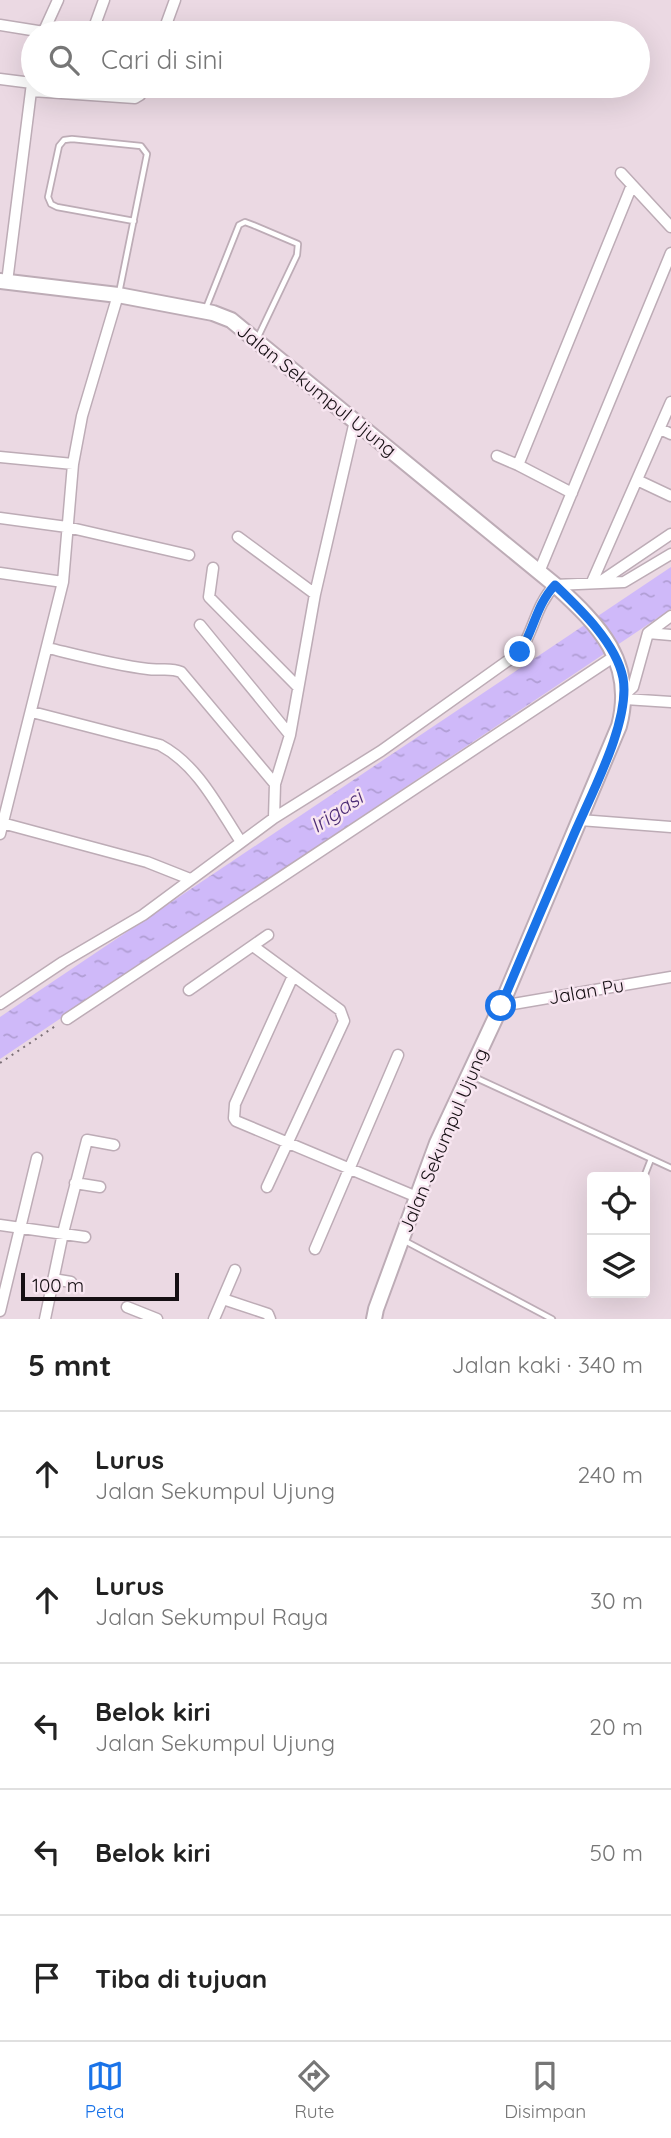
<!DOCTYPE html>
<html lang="id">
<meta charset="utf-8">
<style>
:root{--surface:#fff;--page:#f2f2f2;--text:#222;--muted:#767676;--line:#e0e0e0;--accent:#1a73e8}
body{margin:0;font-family:Quicksand,sans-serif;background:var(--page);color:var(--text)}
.controls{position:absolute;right:21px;bottom:21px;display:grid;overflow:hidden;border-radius:7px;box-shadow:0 7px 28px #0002}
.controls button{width:63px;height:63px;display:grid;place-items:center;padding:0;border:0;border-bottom:2px solid var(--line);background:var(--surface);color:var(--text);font:35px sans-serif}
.scale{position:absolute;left:21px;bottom:18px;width:158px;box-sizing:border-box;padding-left:7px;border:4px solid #150f13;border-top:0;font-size:19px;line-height:24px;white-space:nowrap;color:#150f13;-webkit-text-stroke:5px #f8e6f1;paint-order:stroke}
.stop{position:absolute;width:21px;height:21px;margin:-16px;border:5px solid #1a73e8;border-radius:50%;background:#fff}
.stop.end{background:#1a73e8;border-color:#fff;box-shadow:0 2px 7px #0008}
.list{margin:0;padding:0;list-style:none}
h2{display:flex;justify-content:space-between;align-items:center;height:91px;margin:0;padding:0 28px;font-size:30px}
h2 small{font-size:23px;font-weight:400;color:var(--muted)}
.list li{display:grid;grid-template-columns:46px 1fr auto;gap:21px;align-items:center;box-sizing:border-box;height:126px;padding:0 28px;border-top:2px solid var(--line)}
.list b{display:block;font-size:26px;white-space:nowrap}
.list p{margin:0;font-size:23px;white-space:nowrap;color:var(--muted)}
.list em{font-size:23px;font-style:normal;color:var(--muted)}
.icon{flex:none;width:38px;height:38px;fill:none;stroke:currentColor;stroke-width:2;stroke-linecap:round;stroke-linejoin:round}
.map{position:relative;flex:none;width:671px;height:1319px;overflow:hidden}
.search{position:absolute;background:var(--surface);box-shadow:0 7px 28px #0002;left:21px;right:21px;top:21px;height:77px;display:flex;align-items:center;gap:18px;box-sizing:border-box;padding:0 24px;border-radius:38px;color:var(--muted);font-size:26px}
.sheet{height:721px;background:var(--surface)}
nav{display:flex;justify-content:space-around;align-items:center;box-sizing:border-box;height:98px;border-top:2px solid var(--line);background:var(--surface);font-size:19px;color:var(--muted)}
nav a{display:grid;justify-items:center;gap:4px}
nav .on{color:var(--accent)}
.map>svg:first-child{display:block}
.water{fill:url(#water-ripples)}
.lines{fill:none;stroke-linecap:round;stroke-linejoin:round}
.service-casing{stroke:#bdacb6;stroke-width:8}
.minor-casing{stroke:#bdacb6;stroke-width:13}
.secondary-casing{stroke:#bdacb6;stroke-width:18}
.path{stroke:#7c7077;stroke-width:2;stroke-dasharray:2 5;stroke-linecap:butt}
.service{stroke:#fff;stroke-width:4.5}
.minor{stroke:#fff;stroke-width:10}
.secondary{stroke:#fff;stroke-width:14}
.route{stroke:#1a73e8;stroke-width:9}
.labels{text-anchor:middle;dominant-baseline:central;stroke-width:5;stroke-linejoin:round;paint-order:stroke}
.street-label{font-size:19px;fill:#150f13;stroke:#f8e6f1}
.water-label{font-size:21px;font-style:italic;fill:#4d2d76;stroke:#f8e6f1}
</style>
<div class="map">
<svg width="671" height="1319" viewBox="0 0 671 1319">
<defs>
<pattern id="water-ripples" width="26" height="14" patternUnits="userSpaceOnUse" patternTransform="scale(1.75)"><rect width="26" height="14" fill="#cfb9f9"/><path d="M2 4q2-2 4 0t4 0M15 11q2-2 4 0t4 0" fill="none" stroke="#b19ed5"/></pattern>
</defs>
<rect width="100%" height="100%" fill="#ebd9e3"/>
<path class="water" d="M671,567V609L0,1059V1017Z"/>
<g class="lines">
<g class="service-casing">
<path id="service" d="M119,293L147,154L141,146L72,139L64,140L59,146L48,197L51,204L57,207L134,221
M206,308L239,225L245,222L253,225L298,244L297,255L257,339
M472,1076L671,1168
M644,1177L651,1159
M405,1241L552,1319"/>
</g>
<g class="minor-casing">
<path id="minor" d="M0,25L44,32
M43,33L58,0
M92,33L104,0
M163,33L175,0
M0,79L32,83L7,282
M32,91L135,98L140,95L144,86
M621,173L671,227
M660,429L671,434
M497,456L518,465L632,185
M0,457L73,464
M518,465L572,493
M637,480L671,496
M0,518L67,527L189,555
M238,537L315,594
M213,568L209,597L298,687
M539,572L671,253
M0,573L63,582
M592,582L671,402
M600,582L671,534
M200,625L290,735
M648,633L671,635
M48,648C81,656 114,665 148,669C159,671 170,667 181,672L275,784
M624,695L633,687L648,633L671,616
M625,699L671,702
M32,712L160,745C198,765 218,807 241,842
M274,818L275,784L290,735L315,594L355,421
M580,820L671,827
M2,823L147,862L190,879
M0,834L63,582L73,464L82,416L118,295
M253,946L340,1010L344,1021L267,1187
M293,976L235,1104L234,1118L236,1121L417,1197
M189,990L268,935
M0,1004L63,962L143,915L274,818L381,751L520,652C534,630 536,605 555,585L624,582L671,554
M501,1006L671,977
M67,1019L615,656
M75,1183L100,1187
M0,1225L85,1237
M315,1249L398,1055
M53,1279L71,1282
M223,1299L268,1314L270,1319
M127,1307L157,1319
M0,1311L37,1158
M45,1319L63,1233L87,1140L114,1145
M214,1319L235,1270"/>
</g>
<g class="secondary-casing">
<path id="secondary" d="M0,281L118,295L213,313L231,320L555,585C599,625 636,662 619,726L501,1006L437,1143L376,1309L374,1319"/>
</g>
<path class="path" d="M0,1063L57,1025"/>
<use href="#service" class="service"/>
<use href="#minor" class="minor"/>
<use href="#secondary" class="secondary"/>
</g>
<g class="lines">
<path class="route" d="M501,1006C524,950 548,895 572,839C589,798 631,722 623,678C616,643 580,609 555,585C536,605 534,630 520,652"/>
</g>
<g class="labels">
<g class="street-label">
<text transform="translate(317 390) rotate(39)">Jalan Sekumpul Ujung</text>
<text transform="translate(586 991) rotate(-10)">Jalan Pu</text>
<text transform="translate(443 1140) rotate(-67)">Jalan Sekumpul Ujung</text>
</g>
<g class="water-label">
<text transform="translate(336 811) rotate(-34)">Irigasi</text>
</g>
</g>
</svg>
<div class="controls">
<button><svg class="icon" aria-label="locate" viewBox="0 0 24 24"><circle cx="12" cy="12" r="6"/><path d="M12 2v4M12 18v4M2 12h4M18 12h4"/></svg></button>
<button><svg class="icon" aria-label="layers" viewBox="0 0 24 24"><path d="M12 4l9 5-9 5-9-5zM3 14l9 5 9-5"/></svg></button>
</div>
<div class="scale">100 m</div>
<div class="stop" style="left:501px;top:1006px"></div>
<div class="stop end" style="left:520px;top:652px"></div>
<div class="search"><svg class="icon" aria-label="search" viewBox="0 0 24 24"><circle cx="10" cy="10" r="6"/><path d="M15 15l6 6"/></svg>Cari di sini</div>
</div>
<section class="sheet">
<h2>5 mnt<small>Jalan kaki · 340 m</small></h2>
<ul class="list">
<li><svg class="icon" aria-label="ahead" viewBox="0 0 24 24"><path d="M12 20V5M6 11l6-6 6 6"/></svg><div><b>Lurus</b><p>Jalan Sekumpul Ujung</p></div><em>240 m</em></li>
<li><svg class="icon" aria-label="ahead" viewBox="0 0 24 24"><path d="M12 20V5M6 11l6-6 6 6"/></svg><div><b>Lurus</b><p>Jalan Sekumpul Raya</p></div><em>30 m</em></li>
<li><svg class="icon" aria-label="left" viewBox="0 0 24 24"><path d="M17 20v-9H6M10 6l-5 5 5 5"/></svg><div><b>Belok kiri</b><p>Jalan Sekumpul Ujung</p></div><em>20 m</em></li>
<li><svg class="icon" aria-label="left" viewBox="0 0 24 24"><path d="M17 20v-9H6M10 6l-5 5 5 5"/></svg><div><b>Belok kiri</b></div><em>50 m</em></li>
<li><svg class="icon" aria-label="arrive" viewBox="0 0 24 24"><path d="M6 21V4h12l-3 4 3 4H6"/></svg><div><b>Tiba di tujuan</b></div></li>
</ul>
</section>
<nav>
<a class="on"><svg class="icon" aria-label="map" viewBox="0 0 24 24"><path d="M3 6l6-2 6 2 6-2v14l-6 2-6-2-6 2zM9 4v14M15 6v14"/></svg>Peta</a>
<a><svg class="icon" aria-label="directions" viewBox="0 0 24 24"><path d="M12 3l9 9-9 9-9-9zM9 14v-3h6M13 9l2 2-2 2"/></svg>Rute</a>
<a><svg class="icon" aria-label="saved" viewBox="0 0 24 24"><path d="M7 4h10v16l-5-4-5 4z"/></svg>Disimpan</a>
</nav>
